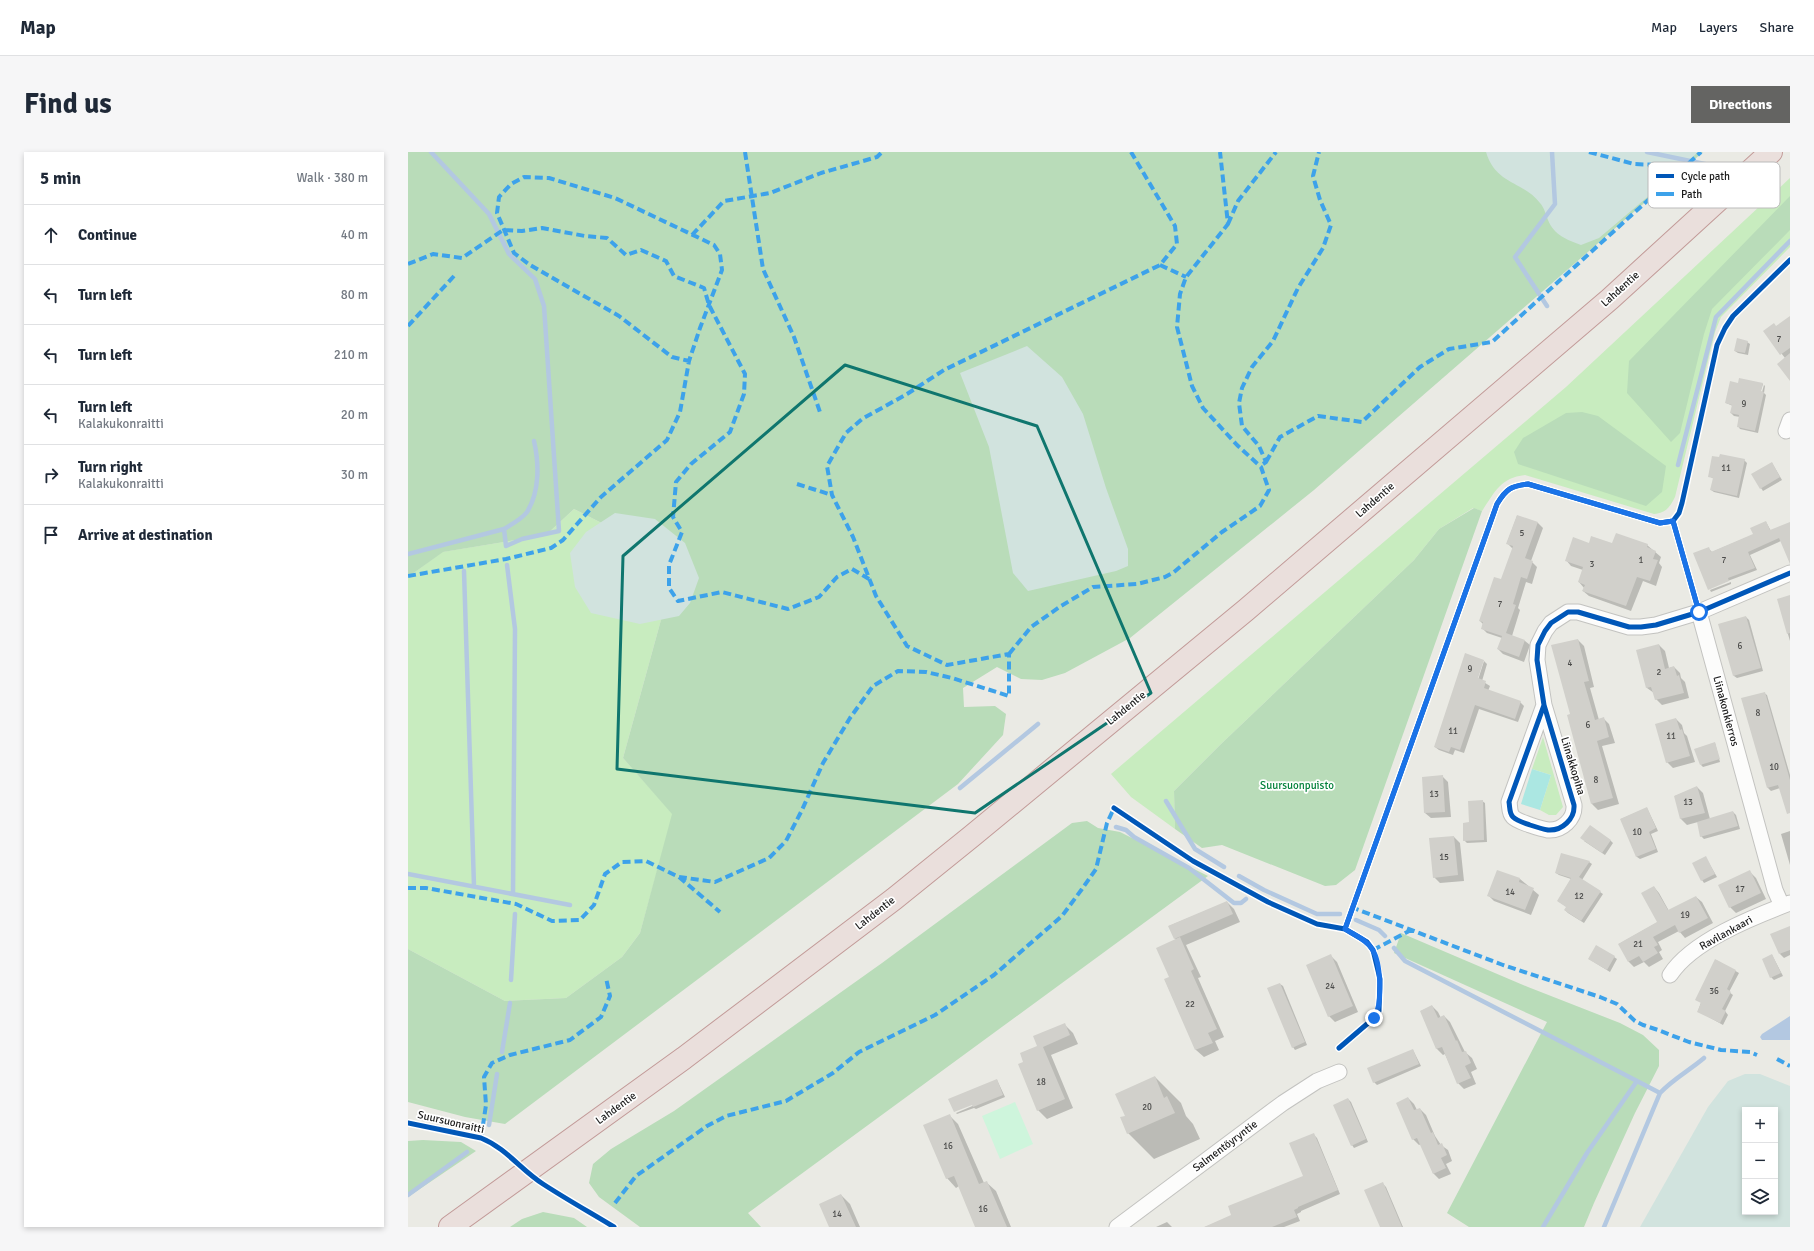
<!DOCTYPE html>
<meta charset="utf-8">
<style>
:root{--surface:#fff;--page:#f6f6f7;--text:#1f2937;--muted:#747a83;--line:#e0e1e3;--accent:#646462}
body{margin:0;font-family:Signika,sans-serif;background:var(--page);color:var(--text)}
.controls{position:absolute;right:12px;bottom:12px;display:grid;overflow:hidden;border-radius:0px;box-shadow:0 2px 6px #0003}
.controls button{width:36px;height:36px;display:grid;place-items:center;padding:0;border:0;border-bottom:1px solid var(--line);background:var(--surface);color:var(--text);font:20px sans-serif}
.stop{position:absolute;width:12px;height:12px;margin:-9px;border:3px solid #1a73e8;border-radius:50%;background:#fff}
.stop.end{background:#1a73e8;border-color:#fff;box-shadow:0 1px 4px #0008}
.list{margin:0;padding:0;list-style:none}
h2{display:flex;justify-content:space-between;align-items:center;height:52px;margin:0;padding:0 16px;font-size:17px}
h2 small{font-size:13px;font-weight:400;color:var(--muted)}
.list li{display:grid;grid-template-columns:26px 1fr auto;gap:12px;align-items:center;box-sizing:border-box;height:60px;padding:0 16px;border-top:1px solid var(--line)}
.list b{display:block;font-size:15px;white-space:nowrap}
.list p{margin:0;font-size:13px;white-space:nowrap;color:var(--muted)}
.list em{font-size:13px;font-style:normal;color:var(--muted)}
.icon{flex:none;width:22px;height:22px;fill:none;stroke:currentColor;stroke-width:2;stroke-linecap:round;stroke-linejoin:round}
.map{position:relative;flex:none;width:1382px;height:1075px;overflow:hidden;border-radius:0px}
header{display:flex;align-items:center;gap:24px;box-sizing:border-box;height:56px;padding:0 20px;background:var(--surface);border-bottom:1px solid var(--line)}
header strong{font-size:19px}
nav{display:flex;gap:22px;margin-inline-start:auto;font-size:14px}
.intro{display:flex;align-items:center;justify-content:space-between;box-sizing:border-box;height:96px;padding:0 24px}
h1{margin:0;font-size:28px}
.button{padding:10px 18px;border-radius:0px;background:var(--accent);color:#fff;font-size:14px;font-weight:700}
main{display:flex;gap:24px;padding:0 24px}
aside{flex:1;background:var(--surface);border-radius:0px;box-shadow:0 2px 6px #0003}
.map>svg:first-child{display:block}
.grass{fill:#c8ecbf}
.forest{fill:#b9dcb9}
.wetland{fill:#d1e3de;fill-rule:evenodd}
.park{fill:#cef5dc}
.pitch{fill:#abe7e2}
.water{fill:#b3c8e1}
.shadow{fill:#0003}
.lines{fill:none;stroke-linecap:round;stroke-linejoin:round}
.stream{stroke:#b3c8e1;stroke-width:4.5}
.building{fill:#d1d0cb}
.minor-casing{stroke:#c3c3c0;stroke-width:17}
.highway-casing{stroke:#c29a98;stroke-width:24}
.minor{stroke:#fcfcfb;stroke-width:15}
.highway{stroke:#eadfdc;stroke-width:22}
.quiet{stroke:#3da2ea;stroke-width:4;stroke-dasharray:8 4;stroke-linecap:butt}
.cycleway-casing{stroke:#fff;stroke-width:8}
.cycleway{stroke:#0057b8;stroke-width:5}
.route{stroke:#1a73e8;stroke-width:5}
.marked{fill:none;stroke:#0f766e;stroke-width:3;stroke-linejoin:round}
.labels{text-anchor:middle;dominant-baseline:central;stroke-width:3.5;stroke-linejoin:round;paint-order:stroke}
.number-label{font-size:9px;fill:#4b4b4a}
.street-label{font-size:11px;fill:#1c1c1c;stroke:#fff}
.park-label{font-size:11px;fill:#02813a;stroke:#fff}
.key{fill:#fff;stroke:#bbb;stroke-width:1}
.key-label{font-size:11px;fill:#1c1c1c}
</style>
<header>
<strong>Map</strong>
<nav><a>Map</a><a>Layers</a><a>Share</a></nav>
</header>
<div class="intro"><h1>Find us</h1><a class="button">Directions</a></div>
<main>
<aside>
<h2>5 min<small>Walk · 380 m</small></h2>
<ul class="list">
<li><svg class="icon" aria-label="ahead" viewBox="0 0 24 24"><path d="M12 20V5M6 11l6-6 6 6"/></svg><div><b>Continue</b></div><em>40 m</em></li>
<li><svg class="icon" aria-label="left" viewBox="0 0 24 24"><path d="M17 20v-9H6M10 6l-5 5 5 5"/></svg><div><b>Turn left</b></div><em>80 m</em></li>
<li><svg class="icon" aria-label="left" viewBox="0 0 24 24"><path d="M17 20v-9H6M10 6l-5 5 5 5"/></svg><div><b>Turn left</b></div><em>210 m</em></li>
<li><svg class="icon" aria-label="left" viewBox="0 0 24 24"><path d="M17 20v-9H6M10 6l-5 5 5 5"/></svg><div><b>Turn left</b><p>Kalakukonraitti</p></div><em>20 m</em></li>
<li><svg class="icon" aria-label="right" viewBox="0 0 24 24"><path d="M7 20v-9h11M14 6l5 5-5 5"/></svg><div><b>Turn right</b><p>Kalakukonraitti</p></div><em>30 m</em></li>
<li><svg class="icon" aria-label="arrive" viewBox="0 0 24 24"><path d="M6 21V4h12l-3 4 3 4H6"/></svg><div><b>Arrive at destination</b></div></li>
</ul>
</aside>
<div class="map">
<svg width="1382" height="1075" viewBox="0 0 1382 1075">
<rect width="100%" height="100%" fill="#eaeae4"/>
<path class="grass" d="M1382,26V95L1313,165L1307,180L1267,345C1262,355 1258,361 1246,362L1117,323C1092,326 1087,340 1074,359L1065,356L1031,377L1006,408L813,592L766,639L767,677L723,645L703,622L1158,235Z
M166,357L247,398L259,446L215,606L265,662L232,781L214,805L158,846L97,849L0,797V425L34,400L138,383Z
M1135,585L1155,655L1148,663H1141L1132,658L1143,623L1124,617Z"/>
<path class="forest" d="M0,0H1295L906,338L722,486L657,521L634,528L613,527L589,515L555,536L556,555L587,554L598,562L595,583L550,632L97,972L57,965L0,950V797L97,849L158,846L214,805L232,781L264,662L215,606L259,446L247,398L166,357L138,383L35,400L0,425Z
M1382,44V78L1304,157L1296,182L1272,281L1263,290L1219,241L1221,209Z
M1174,260L1190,264L1258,314L1254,340L1238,354L1110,312L1106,300L1115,286L1158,261Z
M1066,356L1074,359L947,718L928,733L917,734L814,693L794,696L767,677L766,639L813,592L1006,408L1031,377Z
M679,669L690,676L712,680L800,724L340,1061L353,1075H232L191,1045L181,1031L185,1012L203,997L266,959L474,811L664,671Z
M993,781L1120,835L1212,871L1235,883L1251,898V914L1227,961L1186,1051L1176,1075H1061L1039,1061L1139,870L986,801Z
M15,988L53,990L68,999L0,1045V989Z
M135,1060L166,1066L179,1075H102L114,1067Z"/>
<path class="wetland" d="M1078,0H1290L1269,20L1191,86L1173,93C1159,88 1146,83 1140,68C1138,63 1136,55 1132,51C1115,29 1088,33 1078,0Z
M619,194L654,225L675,262L698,336L720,397V414L708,419L620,439L605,421L581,295L552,221Z
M207,361L247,367L277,391L291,426L282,451L271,464L232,472L183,461L167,435L162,401L178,380Z
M1337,922H1352L1382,934V1075H1232L1300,955L1320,929ZM1337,958H1367V1060H1337Z"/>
<path class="park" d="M607,950L625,992L592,1007L574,964Z"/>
<path class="pitch" d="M1124,617L1143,623L1132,658L1113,652Z"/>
<path class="water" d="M1382,864V888H1354L1352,885L1354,882Z"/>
<path class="shadow" d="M1382,169V227L1377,206L1356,179Z
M1339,190L1342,192L1340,203L1330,201L1327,199Z
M1331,232H1355L1351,244H1353L1356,233L1357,234L1356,241L1358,243L1350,281L1332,277L1330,274L1332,265L1326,264L1323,261L1325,254L1318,251Z
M1336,308L1339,311L1331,346L1306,340L1303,338L1306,327L1301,324Z
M1364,311L1374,328L1355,339L1353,336Z
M1109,364L1130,371L1135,376L1123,409L1129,415L1124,432L1118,430L1110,456L1112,458L1104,484L1117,489L1122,493L1116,510L1095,502L1090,497L1094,486L1079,481L1074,476L1075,472L1072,469L1094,428L1105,397L1099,391Z
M1358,370L1363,379L1382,371V403L1373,389L1342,403L1349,418L1301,436L1300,396L1304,400L1347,382Z
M1182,392L1239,393L1253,405L1251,411L1254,415L1248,434L1235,429L1223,459L1181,444L1175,439L1176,436L1171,430L1175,418L1163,414L1158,408Z
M1323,430V432L1303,440L1302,438Z
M1382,444V489L1370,448Z
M1338,465L1341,468L1355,519L1329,526L1326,524Z
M1170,488L1176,494L1186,535L1182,536L1191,568L1196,567L1201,572L1207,591L1194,594L1211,652L1190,658L1184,652L1160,564L1163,563Z
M1251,493L1257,499L1261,516L1266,515L1272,521L1273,526L1277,530L1281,546L1254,553L1248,547L1246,541L1239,536Z
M1058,502L1076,509H1074L1067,531H1069L1076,509L1079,512L1074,529L1082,534L1080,539L1112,550L1116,554L1110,570L1071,557L1056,601L1047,598L1045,603L1031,598L1027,595Z
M1356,541L1359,543L1382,623V658L1372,636L1363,639L1360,636L1334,547Z
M1268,567L1274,573L1276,581L1279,584L1287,610L1265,616L1259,610Z
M1307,591L1312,610L1295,615L1293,613Z
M1034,624L1040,630L1043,665L1023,666L1017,661Z
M1289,635L1295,641L1302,667L1325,660L1328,663L1332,677L1296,687L1293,684L1290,670L1279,673L1273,667L1267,644Z
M1074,649L1077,651L1079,690L1059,691L1056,688L1062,671Z
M1239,656L1250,679L1243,682L1250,700L1232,707L1229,705L1213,667Z
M1382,679V713L1373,682Z
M1046,685L1052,691L1056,729L1032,731L1026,725Z
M1202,688L1205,691L1197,703L1176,689Z
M1298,706L1309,725L1296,731L1294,728Z
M1181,710L1184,712L1174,728L1195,742L1176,771L1160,761L1157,758L1159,755L1150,749L1163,727L1151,723L1148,721Z
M1342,720L1348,726L1358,747L1328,761L1322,755Z
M1112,727L1131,743L1123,763L1086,749L1080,743Z
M1246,735L1251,741L1261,759L1288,745L1294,750L1305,771L1277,786L1271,779L1250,790L1254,798L1251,800L1255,807L1241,815L1236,810L1226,815L1221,810L1211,792L1250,770Z
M819,750L826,757L832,770L778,793L793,825L790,826L816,885L807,889L811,898L796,905L788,898L757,828L762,826L768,788L761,774Z
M1382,775V803L1376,806L1372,802Z
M1364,803L1375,824L1366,828L1363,825Z
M923,804L929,810L950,860L927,870L921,864Z
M1206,805L1209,807L1202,820L1181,807Z
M1308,808L1331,821L1321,840L1325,843L1317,859L1320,863L1315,873L1290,859Z
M872,832L875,834L899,893L887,898L885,895Z
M1024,854L1030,860L1033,866L1036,864L1042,870L1057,900L1064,906L1069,917L1063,920L1068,932L1056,937L1050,931L1037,902L1035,903L1029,897L1013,859Z
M656,872L665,881L670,892L643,903L665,956L639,967L630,958L617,910L630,894Z
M1005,898L1013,914L969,933L966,930Z
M747,925L773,951L778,964L785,972L792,987L746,1007L720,981L718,964Z
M589,928L597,945L568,957L566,956L549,962L548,961L569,952L568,950Z
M1000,946L1006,952L1009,958L1012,957L1018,963L1027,984L1033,993L1040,998L1044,1009L1038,1012L1043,1022L1031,1027L1025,1021L1013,992L1011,993L1005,987Z
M940,947L943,950L960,990L946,996L944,993Z
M541,963L550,972L576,1031L578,1030L588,1039L603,1075H568L551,1034L548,1036L539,1026Z
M905,982L909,986L932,1042L893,1059V1060L889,1062L892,1069L876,1075H797L825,1064L896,1025Z
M974,1031L978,1035L995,1075H973Z
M433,1043L442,1052L452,1075H422Z
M759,1070L764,1075H748Z"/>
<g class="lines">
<path class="stream" d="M23,0L81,62L101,102L127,127L136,154L151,379L114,387L98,394L96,377C104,372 114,367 119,360C132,339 131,311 126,289
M1239,0L1316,16
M1139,154L1107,105L1147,52L1144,0
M1270,313L1308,165L1382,89
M0,402L96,377
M99,413L107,477L105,742
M56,419L66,734
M552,636L630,572
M758,649L787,697L816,715
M708,675L718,678L726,685L781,716L826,751H833L838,747
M0,722L162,753
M831,724L856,738L909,762H932
M948,768L971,778L977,784
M986,796L997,809L1229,929
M103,828L107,762
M94,900L102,851
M81,973L89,922
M0,1043L59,1000
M1135,1075L1179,1001L1229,929L1252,941
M1196,1075L1252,941C1265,927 1282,918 1296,906"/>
</g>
<path class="building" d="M1382,164V196L1372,203L1355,179L1366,171L1368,174Z
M1329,186L1340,189L1337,201L1326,199Z
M1382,201V229L1369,212Z
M1331,226L1355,231L1353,239L1356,240L1347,279L1329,275L1331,263L1322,261L1324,253L1317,251L1322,229L1330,231Z
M1312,302L1337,307L1329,344L1302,338L1305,326L1300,325L1304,304L1311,305Z
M1364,310L1372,325L1352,337L1343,322Z
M1109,363L1130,370L1117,406L1125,409L1119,427L1113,425L1105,452L1108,453L1098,481L1117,488L1111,505L1089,497L1094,484L1073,477L1075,470L1071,469L1086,425L1093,427L1105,394L1098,392Z
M1358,369L1362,378L1382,370V412L1371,386L1340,400L1347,416L1320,426L1321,429L1300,438L1285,401L1301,395L1303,400L1345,382L1342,376Z
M1208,381L1240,392L1239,395L1248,399L1245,407L1250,408L1242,429L1229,425L1218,454L1174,439L1177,433L1170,430L1175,415L1157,409L1165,385L1181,391L1183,384L1204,391Z
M1382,443V481L1379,482L1369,447Z
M1338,464L1353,516L1325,524L1310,472Z
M1170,487L1181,529L1176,530L1187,568L1196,565L1201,585L1189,589L1205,646L1183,652L1159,563L1162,562L1143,493Z
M1251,492L1257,517L1266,514L1269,524L1271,523L1276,541L1247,548L1243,535L1238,536L1228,498Z
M1057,501L1076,508L1070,526L1078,529L1076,536L1113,549L1107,567L1067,553L1052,598L1043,595L1041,600L1026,595Z
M1357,540L1382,628V661L1379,662L1370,633L1359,636L1333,546Z
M1268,566L1272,578L1274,577L1282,604L1258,611L1247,572Z
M1307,590L1312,607L1292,613L1286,597Z
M1035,623L1037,660L1016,661L1014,625Z
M1289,634L1297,661L1272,667L1266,644Z
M1075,648L1076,688L1055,689V671L1061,670L1060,649Z
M1239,655L1248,676L1241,680L1248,697L1228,705L1212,667Z
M1325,659L1330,674L1292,685L1289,670Z
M1182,673L1203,688L1194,701L1172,686Z
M1046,684L1050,723L1025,726L1021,686Z
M1153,701L1182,709L1171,725L1193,739L1173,769L1156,758L1158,755L1149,749L1163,726L1147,721Z
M1298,704L1307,722L1293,729L1284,711Z
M1089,718L1112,726L1111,730L1126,736L1117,758L1079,744Z
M1342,718L1353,741L1321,756L1310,733Z
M1246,734L1260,758L1288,744L1300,766L1271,781L1267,773L1245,785L1250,793L1246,795L1250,801L1235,810L1231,804L1220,810L1210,792L1249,770L1233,741Z
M819,749L825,762L766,787L760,774Z
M1382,774V798L1371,802L1362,782Z
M772,785L786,817L783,819L809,877L800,881L805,891L787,898L756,827L761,825L748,796Z
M1188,793L1207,804L1199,818L1180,807Z
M923,802L945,854L920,865L898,813Z
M1364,802L1373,821L1362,826L1354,807Z
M1307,807L1328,818L1319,837L1323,840L1314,857L1318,859L1312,871L1289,860L1293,851L1287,848Z
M872,831L897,890L884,896L859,836Z
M1024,853L1030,866L1036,863L1048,889L1049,888L1054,900L1058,899L1063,911L1057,914L1063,926L1049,932L1034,895L1028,897L1012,859Z
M657,871L662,883L635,895L657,947L629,959L610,912L615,910L612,901L629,894L625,884Z
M1005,897L1011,912L965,931L959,916Z
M747,924L756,946L759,944L767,961L719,982L712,965L717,964L707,942Z
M589,927L595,943L565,955L564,953L546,960L540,947Z
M1000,945L1006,958L1012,956L1023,981L1025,980L1030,993L1034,991L1039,1003L1033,1006L1038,1016L1025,1022L1009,986L1004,988L988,951Z
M940,946L958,987L943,994L925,953Z
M542,962L571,1032L579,1029L599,1075H567L546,1024L538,1027L515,973Z
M906,981L930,1038L890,1055V1056L886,1058L889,1065L864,1075H796L823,1063L820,1054L895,1024L881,991Z
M975,1030L994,1075H972L956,1038Z
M433,1042L448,1075H421L411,1052Z"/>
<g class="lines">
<g class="minor-casing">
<path id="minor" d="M1378,279L1382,268
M1291,460L1367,738L1374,754
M1136,553L1166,653C1167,667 1154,679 1140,678C1134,677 1128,675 1122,673C1117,671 1109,669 1105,665C1101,661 1102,655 1101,650L1136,553L1129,508L1130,493L1137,479L1143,471L1160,460H1170L1221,475H1233L1248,473L1291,460L1382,421
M1262,823C1284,789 1345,765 1382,751
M709,1075L875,951L909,929L931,920"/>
</g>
<g class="highway-casing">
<path id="highway" d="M42,1075L276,906L486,747L564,684L838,458L1202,147L1363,0"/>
</g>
<use href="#minor" class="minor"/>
<use href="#highway" class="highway"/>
<path class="quiet" d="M337,0L355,117L386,185L413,263
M1181,0L1226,12L1251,13L1274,17
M820,72L830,49L868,0
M284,83L316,49L362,41L413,21L469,5L474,0
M0,112L25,102L54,106L95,78L114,79L134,76L177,84L199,86L218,103L233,98L258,109L266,124L296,136L301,153L337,222L336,242L322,280L283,312L268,330L265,365L274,380L261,413V436L270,449L314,440L380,457L411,445L429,425L444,417L461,427
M752,113L778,125
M0,174L46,124
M858,310L872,285L910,264L954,270L1012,215L1041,197L1084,190L1293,0
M855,312L858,310L851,294L834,274L831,251L834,236L844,215L865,189L890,136L915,96L923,73L912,48L905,24L911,0
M389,332L424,343
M0,424L98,407L143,396L155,388L193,345L259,288L272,260L281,209L292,176L314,118L312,102L306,93L207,46L141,26L116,25L103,32L91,45L89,61L106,101L122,113L211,164L264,205L281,209
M601,502L623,475L653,454L685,435L729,432L757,425L766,420L814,380L852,354L861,338L853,315L829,293L795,256L784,234L769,175L772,142L778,125L820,72L812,0
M271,725L312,760
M0,736H18L108,752L144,769L172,768L186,753L197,722L214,710L238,709L271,725L307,730L361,706L378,689L394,658L415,611L442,566L465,534L490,519L518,520L544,526L601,544V502L539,513L499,494L468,444L445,385L424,343L419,314L438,281L454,267L499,242L536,218L752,113L769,92L767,74L723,0
M943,755L1095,813L1192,845L1209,852L1227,869L1235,873L1250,878L1281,890L1313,898L1342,900L1349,903
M965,798L1003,778
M1369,907L1382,914
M73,986L78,953L76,925L84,911L102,903L162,888L193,865L202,844L198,826
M207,1051L228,1024L299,974L318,964L378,949L425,921L451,900L527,863L586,823L654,764L674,737L688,717L699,671L706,656"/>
<g class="cycleway-casing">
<path id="cycleway" d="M1265,369L1291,460
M1136,553L1166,653C1167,667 1154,679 1140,678C1134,677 1128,675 1122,673C1117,671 1109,669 1105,665C1101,661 1102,655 1101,650L1136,553L1129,508L1130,493L1137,479L1143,471L1160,460H1170L1221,475H1233L1248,473L1291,460L1382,421
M706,656L785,709L860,750L909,772L937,777L959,790L965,798L972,827L971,859L966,866L931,896
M937,777L1089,352C1098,337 1103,334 1120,332L1252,371L1265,369L1271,361L1274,351L1309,193L1317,176L1325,164L1382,108
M0,971L73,986C98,996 113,1018 135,1032C158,1047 183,1061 206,1075"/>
</g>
<use href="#cycleway" class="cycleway"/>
</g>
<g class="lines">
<path class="route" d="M966,866C975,852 973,810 964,797C958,787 946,783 937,777L1089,352C1098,337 1103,334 1120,332L1252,371L1265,369L1291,460"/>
</g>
<path class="marked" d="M437,213L629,274L743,541L567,661L209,617L215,404Z"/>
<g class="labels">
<g class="number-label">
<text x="1371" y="187">7</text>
<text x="1336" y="252">9</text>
<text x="1318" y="316">11</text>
<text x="1114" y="381">5</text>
<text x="1233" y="408">1</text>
<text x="1316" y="408">7</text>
<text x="1184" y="412">3</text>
<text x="1092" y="452">7</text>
<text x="1332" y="494">6</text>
<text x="1162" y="511">4</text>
<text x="1062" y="517">9</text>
<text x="1251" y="520">2</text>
<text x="1350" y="561">8</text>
<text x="1180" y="573">6</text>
<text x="1045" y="579">11</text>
<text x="1263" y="584">11</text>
<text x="1366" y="615">10</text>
<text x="1188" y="628">8</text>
<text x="1026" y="642">13</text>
<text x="1280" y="650">13</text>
<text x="1229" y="680">10</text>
<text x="1036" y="705">15</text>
<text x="1332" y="737">17</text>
<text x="1102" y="740">14</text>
<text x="1171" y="744">12</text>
<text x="1277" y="763">19</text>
<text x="1230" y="792">21</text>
<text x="922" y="834">24</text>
<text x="1306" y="839">36</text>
<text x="782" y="852">22</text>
<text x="633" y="930">18</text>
<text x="739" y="955">20</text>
<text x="540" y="994">16</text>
<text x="575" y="1057">16</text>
<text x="429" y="1062">14</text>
</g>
<g class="street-label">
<text transform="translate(1212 137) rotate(-42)">Lahdentie</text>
<text transform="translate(967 348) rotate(-41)">Lahdentie</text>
<text transform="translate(718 556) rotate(-39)">Lahdentie</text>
<text transform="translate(1318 559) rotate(75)">Liinakonkierros</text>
<text transform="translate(1165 614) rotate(73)">Liinakkopiha</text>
<text transform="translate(467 761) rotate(-38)">Lahdentie</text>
<text transform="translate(1318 781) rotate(-29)">Ravilankaari</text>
<text transform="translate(208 956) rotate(-36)">Lahdentie</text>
<text transform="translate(43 970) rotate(13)">Suursuonraitti</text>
<text transform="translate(817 994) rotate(-37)">Salmentöyryntie</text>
</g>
<g class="park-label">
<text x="889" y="633">Suursuonpuisto</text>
</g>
</g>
<rect x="1240" y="10" width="132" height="46" rx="6" class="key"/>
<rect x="1248" y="22" width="18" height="4" fill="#0057b8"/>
<rect x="1248" y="40" width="18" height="4" fill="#3da2ea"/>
<g class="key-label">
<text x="1273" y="28">Cycle path</text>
<text x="1273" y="46">Path</text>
</g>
</svg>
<div class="controls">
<button>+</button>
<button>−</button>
<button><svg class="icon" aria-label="layers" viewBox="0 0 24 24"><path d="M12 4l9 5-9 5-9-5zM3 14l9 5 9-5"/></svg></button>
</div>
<div class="stop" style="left:1291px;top:460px"></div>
<div class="stop end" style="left:966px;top:866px"></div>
</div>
</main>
